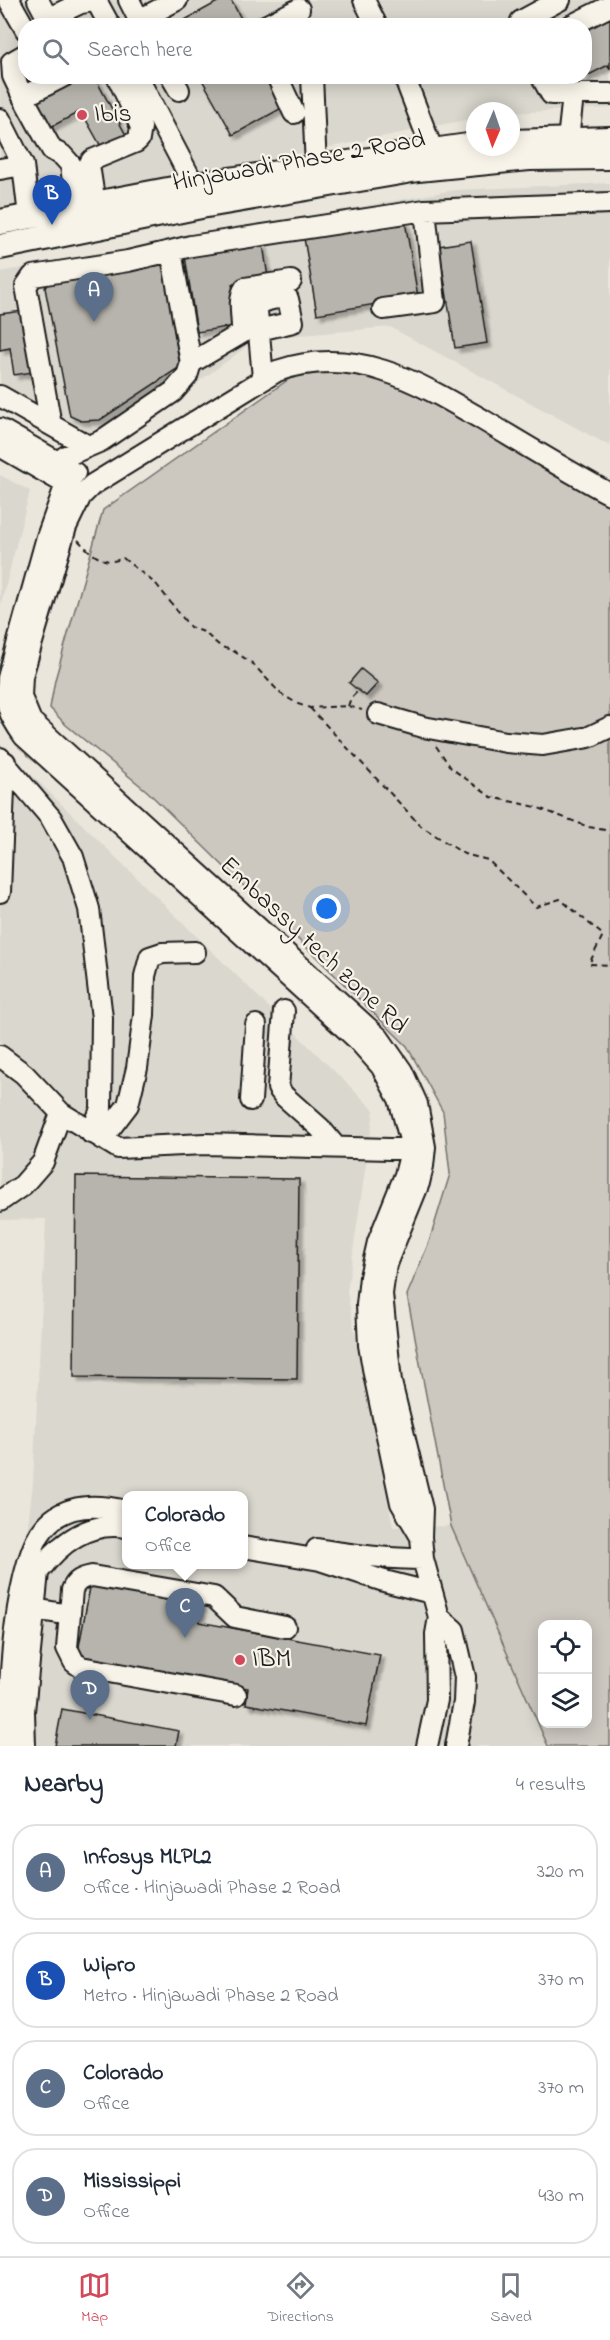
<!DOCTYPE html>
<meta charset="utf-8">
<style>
:root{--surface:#fff;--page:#f2f2f3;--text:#1f2937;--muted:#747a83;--line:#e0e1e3;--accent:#d1495b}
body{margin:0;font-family:"Indie Flower",sans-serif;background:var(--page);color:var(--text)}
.controls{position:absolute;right:18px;bottom:18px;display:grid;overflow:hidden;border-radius:12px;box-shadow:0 3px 15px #0003}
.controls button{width:54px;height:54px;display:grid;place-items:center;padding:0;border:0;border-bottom:2px solid var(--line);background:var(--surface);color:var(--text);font:30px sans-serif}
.compass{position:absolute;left:466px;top:102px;width:54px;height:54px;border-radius:50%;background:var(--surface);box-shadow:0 3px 15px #0003;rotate:182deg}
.you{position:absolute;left:327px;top:909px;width:21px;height:21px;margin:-15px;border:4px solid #fff;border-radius:50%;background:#1a73e8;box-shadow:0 0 0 9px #1a73e833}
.badge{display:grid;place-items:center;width:39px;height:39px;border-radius:50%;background:var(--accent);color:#fff;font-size:20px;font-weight:700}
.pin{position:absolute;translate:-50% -50px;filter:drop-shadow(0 2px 3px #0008)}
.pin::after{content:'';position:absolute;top:32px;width:21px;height:18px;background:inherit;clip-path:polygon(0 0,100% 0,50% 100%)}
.popup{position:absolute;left:122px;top:1491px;width:126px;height:78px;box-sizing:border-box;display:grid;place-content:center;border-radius:12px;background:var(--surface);filter:drop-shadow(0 2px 4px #0005);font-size:20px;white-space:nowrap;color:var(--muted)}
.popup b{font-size:22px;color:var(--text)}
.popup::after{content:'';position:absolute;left:50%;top:100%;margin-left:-12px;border:12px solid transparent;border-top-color:var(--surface)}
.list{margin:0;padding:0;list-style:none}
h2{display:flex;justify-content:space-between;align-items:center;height:78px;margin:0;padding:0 24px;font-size:26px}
h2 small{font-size:20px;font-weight:400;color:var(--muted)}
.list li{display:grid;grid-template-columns:39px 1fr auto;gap:18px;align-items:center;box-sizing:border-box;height:96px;margin:0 12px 12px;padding:0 12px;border:2px solid var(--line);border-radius:24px}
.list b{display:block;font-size:22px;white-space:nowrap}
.list p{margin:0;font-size:20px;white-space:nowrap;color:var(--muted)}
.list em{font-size:20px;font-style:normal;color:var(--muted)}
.icon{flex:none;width:33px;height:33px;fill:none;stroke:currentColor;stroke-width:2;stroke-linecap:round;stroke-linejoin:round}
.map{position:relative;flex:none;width:610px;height:1746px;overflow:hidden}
.search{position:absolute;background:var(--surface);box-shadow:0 3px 15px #0003;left:18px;right:18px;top:18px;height:66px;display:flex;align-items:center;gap:15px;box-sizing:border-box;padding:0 21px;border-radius:24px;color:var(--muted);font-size:22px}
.sheet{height:510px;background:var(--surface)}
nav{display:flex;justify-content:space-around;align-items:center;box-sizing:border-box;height:84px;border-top:2px solid var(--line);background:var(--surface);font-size:16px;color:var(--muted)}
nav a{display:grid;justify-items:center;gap:3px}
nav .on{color:var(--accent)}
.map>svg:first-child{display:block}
.built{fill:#dad7ce;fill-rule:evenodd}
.green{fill:#ccc8c0;stroke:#74726e;stroke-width:1.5;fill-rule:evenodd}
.building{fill:#b6b4ac;stroke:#1c1c1c;stroke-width:1.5;filter:url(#shadow)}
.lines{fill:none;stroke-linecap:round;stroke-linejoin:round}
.minor-casing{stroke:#1c1c1c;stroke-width:24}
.major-casing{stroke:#1c1c1c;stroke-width:28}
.path{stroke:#1c1c1c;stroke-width:2;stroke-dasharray:6 4.5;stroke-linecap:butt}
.minor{stroke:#f7f3e8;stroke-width:20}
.major{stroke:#f7f3e8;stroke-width:24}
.poi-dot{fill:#d1495b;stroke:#f7f3e8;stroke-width:2}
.labels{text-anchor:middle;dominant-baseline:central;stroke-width:4.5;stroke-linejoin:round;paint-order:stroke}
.poi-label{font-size:26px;fill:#1c1c1c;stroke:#f7f3e8;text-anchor:start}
.street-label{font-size:26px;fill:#1c1c1c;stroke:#f7f3e8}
</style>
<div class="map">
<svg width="610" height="1746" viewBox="0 0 610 1746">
<defs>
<filter id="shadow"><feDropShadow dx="4.5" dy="4.5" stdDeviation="1.5" flood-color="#0004"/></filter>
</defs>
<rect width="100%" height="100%" fill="#eae6dc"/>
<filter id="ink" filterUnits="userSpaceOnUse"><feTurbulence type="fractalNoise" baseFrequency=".0167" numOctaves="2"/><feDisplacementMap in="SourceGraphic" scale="12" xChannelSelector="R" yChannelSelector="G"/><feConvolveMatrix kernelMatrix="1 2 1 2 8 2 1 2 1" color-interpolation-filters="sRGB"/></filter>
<g filter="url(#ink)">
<path class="built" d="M0,0H610V108L511,113V111H475V118L0,214ZM26,26H584V76H26Z
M610,183V446L390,327L257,339L96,457L0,407V272L454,190Z
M0,475L30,491L0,608Z
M0,744L374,1110L347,1292L393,1527L451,1526L548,1746H2L33,1483L46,1219L0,1220ZM126,1496H243V1564H126Z"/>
<path class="green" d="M336,371L385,378L432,401L610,505V1746H548L451,1526L407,1295L429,1242L450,1174L443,1112L407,1046L147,791L66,725L50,708L55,680L103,510L292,377ZM542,1624H588V1724H542Z"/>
<path class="building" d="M221,0H231L245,26H174Z
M610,16V69L608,65L583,78L582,76H584V29Z
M83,76H94L127,137L103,150L81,111L45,130L31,104Z
M200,76H274L289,104L233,135Z
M405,221L418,297L317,314L304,238Z
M471,241L487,343L455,348L439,246Z
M263,244L268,278L232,284L239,325L197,332L185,256Z
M154,264L164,265L180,367L100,420L81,421L70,416L45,288L49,281Z
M23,311L33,372L14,375L10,348L0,350V314Z
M361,669L378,683L366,696L349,683Z
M76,1176L299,1179L297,1379L74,1377Z
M91,1582L202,1603L199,1622L380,1655L366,1726L246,1704L248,1688L77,1657Z
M62,1709L179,1731L176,1746H55Z"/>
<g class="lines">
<g class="minor-casing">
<path id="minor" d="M9,0L26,30
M38,0L47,17H51L81,3L94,1L98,4L110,26
M129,0L139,20
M364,0L377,26
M521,21L560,0
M143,26L139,20L177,0
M265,26L299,9
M570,26L610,6
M64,76L23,97L52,150L62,155L71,165L76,208
M137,76L194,185
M171,76L179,90
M277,76L294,113
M312,76L316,168
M404,76L432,149
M541,76L551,94H610
M23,97L13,76L12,62L26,54
M0,119L23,165L29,216
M568,140L573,95
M0,169L23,165
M95,204L89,165L92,160L136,142L139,139L141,127L117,76
M383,309L435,302L425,210
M259,330L293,322L288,299C277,297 267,299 258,305L257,311L263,378
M191,363L242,333C243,319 237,300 245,288L291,281
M0,396L88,446
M51,425L26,286L33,276L128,261L171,251
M0,429L68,468
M0,446L66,484L81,496L92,485L277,371C355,344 418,382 483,420C525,445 567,471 610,494
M58,462L66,456L101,441L173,392L187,376L191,363L171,251L191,246L425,210L610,203
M75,473L66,484L47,537L8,678C5,705 8,714 24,736L357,1039L381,1066L399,1099L412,1147L405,1175L378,1242L370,1277L367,1305L369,1345L374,1374L401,1503L421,1537L423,1559L439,1617L436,1634L437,1700L427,1746
M81,496L66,527L22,676L21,697L31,721L379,1038L402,1071L417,1104L425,1147L423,1166L419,1183L386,1264L382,1294L391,1382L422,1509L421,1537
M378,714L423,727L506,742L543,745L589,737L610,727
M0,758L51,818L73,857L89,909L102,1018L101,1109L91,1133
M0,892L5,762
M284,1011L278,1088L284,1096L320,1128L335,1146
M0,1056L24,1074L61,1113L118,1148L205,1144L390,1149L425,1147
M251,1100L256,1025
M102,1139L128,1105L137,1068L144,1015L145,976L150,957L162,953L195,952
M0,1201L23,1185L43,1162L61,1113
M243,1547L320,1560L384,1581L432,1593
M317,1549C353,1555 387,1559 423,1559
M34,1609L70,1615
M439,1617L454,1630L465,1677L464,1702L456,1746
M236,1695L81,1667L74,1662L67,1648L72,1590C76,1580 82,1578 92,1576L214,1597L235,1617L285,1627
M7,1746C9,1695 13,1564 45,1527C66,1502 99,1505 126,1511
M25,1746L24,1711L38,1572C60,1543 88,1521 126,1527"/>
</g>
<g class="major-casing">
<path id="major" d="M511,142L610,139
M0,222L194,185L475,145
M0,247L201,206L418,169L529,158L610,157"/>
</g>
<path class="path" d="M78,540C91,554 105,567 123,558L157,585L190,627L204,632L221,647L232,650L252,663L281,694L298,704L310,708L348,706L362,710
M348,706L351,698L359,690
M310,708L421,826L464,854L488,860L536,907L560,899L603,935L589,964L610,965
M436,746L451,768L491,797L536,807L589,827L610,831"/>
<use href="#minor" class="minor"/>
<use href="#major" class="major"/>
</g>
</g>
<g class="poi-dot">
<circle cx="82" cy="115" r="6"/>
<circle cx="240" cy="1660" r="6"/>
</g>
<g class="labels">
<g class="poi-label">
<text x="94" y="115">Ibis</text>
<text x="252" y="1660">IBM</text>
</g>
<g class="street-label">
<text transform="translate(299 162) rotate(-10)">Hinjawadi Phase 2 Road</text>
<text transform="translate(313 946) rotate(43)">Embassy tech zone Rd</text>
</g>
</g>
</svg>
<div class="controls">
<button><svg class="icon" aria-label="locate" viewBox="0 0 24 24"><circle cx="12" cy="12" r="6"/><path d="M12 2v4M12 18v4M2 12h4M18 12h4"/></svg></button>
<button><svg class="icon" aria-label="layers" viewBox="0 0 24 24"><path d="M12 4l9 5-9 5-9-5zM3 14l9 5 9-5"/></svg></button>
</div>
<svg class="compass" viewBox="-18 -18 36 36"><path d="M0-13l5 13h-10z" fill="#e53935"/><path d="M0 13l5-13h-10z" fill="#747a83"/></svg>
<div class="you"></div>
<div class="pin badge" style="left:94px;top:322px;background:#5c6f8a">A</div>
<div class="pin badge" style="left:52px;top:225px;background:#1a4fb4">B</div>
<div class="pin badge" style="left:185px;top:1638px;background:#5c6f8a">C</div>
<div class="popup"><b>Colorado</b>Office</div>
<div class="pin badge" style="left:90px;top:1720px;background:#5c6f8a">D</div>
<div class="search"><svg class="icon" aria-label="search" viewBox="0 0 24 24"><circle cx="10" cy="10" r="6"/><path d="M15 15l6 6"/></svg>Search here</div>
</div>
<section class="sheet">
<h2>Nearby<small>4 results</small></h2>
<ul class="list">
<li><span class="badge" style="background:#5c6f8a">A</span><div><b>Infosys MLPL2</b><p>Office · Hinjawadi Phase 2 Road</p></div><em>320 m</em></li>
<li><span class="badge" style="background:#1a4fb4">B</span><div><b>Wipro</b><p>Metro · Hinjawadi Phase 2 Road</p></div><em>370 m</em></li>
<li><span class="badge" style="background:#5c6f8a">C</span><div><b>Colorado</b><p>Office</p></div><em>370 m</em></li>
<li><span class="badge" style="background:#5c6f8a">D</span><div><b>Mississippi</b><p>Office</p></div><em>430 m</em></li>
</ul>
</section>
<nav>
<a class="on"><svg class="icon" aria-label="map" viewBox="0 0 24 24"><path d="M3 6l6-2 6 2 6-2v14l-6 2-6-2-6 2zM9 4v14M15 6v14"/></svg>Map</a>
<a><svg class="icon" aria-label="directions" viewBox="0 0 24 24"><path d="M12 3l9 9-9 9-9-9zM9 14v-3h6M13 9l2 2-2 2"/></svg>Directions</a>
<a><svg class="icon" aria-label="saved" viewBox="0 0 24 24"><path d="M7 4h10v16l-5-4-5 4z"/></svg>Saved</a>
</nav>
